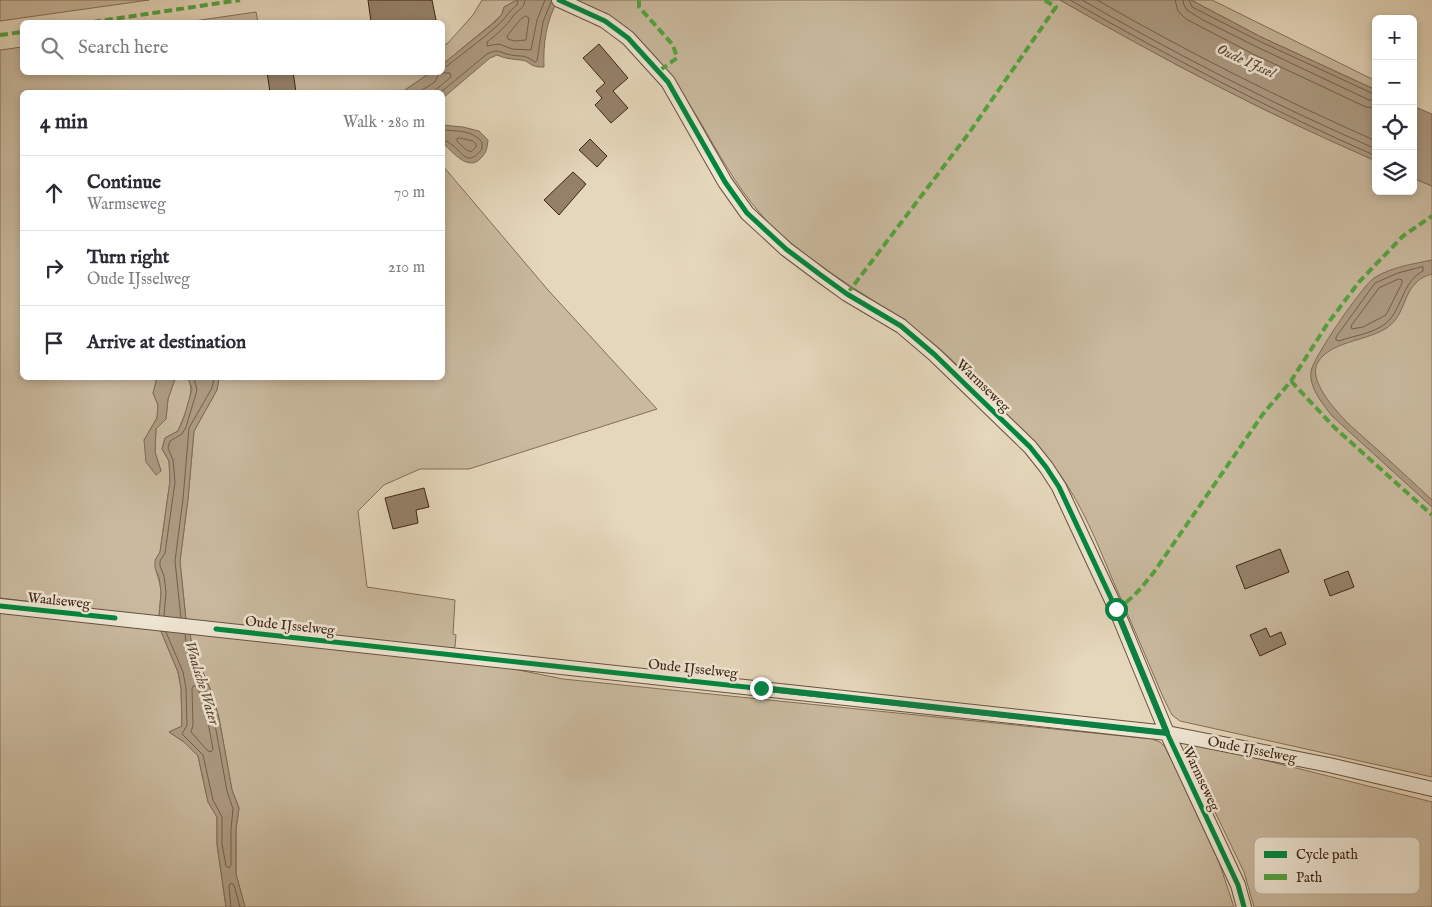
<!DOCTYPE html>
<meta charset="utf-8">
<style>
:root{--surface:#fff;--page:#f7f7f7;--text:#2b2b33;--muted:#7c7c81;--line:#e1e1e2}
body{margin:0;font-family:"IM FELL English",serif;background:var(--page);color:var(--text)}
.controls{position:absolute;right:15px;top:15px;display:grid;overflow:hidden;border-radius:8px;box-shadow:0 2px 8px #0003}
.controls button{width:45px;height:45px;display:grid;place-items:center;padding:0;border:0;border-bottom:1px solid var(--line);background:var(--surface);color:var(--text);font:25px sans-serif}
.stop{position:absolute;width:15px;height:15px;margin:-11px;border:4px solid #0b8043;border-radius:50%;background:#fff}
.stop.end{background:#0b8043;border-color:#fff;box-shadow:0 1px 5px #0008}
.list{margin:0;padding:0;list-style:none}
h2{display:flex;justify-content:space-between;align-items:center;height:65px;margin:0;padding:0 20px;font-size:21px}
h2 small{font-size:16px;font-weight:400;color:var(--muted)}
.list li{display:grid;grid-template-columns:32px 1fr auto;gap:15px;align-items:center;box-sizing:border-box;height:75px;padding:0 20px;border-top:1px solid var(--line)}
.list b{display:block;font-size:19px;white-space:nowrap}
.list p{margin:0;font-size:16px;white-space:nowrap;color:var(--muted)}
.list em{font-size:16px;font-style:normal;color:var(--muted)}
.icon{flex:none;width:28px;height:28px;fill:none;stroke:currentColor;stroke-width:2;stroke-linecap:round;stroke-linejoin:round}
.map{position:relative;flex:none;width:1432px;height:907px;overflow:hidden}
.search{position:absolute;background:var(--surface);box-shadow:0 2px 8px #0003;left:20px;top:20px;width:425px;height:55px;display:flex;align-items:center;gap:12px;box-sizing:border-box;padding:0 18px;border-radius:8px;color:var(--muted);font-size:19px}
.panel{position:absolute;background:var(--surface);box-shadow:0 2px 8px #0003;left:20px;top:90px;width:425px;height:290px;border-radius:8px}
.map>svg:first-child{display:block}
.green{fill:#c9b99e;stroke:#846e58}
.water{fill:#ac9a82;stroke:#806b56}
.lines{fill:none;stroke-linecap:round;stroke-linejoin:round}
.shore{stroke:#755f4a;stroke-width:1}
.building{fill:#95816a;stroke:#3e2413}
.minor-casing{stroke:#68513d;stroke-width:16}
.minor{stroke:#eee5d3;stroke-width:14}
.quiet{stroke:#54a33f;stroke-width:4;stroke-dasharray:8 4;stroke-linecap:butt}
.cycleway-casing{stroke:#eee5d3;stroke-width:8}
.cycleway{stroke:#00873e;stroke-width:5}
.route{stroke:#0b8043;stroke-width:6}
.labels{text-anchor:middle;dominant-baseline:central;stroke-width:5;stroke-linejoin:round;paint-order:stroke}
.street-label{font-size:14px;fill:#3e2413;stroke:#eee5d3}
.water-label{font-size:15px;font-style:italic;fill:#5f4734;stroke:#eee5d3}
.key{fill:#eee5d3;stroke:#b9ab99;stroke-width:1}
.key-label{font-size:14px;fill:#3e2413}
</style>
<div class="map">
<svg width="1432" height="907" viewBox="0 0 1432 907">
<rect width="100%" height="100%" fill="#e5d7bb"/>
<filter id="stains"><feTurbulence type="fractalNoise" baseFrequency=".004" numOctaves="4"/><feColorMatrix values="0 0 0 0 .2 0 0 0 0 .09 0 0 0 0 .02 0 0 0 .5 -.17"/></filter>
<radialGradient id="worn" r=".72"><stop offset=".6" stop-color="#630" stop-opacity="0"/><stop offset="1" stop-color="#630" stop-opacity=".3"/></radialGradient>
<path class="green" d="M0,0H149L0,21Z
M482,0H517L504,7L502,14L494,22L443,64V45L447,44L473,15Z
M574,0H1060L1177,65L1265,110L1376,161V191H1413V178L1432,186V777L1180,721L1172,715L1163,697C1146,657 1129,617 1111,576C1097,542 1082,506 1061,476C1042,448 1017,427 994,404C974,384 956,362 934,344C881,300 817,272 768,222C719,171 697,100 648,49C627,27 600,14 574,0Z
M1191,0H1212L1376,81V90L1261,37Z
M256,12L258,22H187Z
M22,47V72L430,73L402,92H22V378H157L153,393L158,405L157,418L144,440L161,471L155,452L156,429L166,419L168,399L175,379L188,378C196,393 184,415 178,431L165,438L162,449L169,461L170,481L160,552C150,568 160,575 161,592C161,600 159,609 159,617L0,598V50Z
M443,166L548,290L657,409L469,469H420L384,485L358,511L367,587L455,600L453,634L456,635L455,647L450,649L186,620L180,561L188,499L194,431L217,390L219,378H442Z
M0,612L160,629L178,672L181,688L182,726L169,732L184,742L198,756L208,802L217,817V844L226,907H0Z
M190,633L489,664L563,679L1152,739L1160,742L1165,747L1174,765L1219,862L1234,907H245L236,874V829L239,808L232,790L219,718L212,693L192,648Z
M1189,745L1206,746L1260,759L1432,802V907H1254L1244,872L1186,752L1185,748Z"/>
<path class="water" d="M517,0H558C546,21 543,44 544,67C529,68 531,61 521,60C512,59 506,59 497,55L490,58L443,98L442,92H402L430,73L442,72L443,64L495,22L502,14L504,7Z
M1060,0H1191L1261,37L1376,90V161C1267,114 1162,59 1060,0Z
M1413,106L1432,114V186L1413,178Z
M443,125L463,127L479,131L488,140C487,148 487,152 481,158C469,172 453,153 443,143Z
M1432,260V274C1426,276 1420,278 1416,283C1402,296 1405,317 1385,329C1365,341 1330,342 1318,362C1309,376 1326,398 1335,409C1345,422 1358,432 1370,443C1391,462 1412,481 1432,500V507L1332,416C1323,404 1309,388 1311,372C1311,360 1363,285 1374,278C1391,267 1413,264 1432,260Z
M157,378H179L175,379L168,399L166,419L156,429L155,452L161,471L156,475L146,462L144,440L157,418L158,405L153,393Z
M188,378H219L217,390L194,431L188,499L180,561L186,620L190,633L192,648L212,693L219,718L232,790L239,808L236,829V874L245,907H226L217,844V817L208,802L198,756L184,742L169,732L182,726L181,688L178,672L160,629L159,617L161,592L159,577L155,568V560L160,552L170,481L169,461L162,449L165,438L178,431L184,417L192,389Z"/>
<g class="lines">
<path class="shore" d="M525,0C524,10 518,9 513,16C506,27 497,34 487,42V46L499,44L512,49L531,50L537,20L545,0
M1070,0C1169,57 1271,110 1376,156
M1082,0C1177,55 1275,105 1376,149
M1097,0C1187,52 1281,99 1376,141
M1175,0L1178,11L1186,19L1253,54L1366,107L1376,108
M1183,0L1184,5L1187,10L1203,20L1257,47L1369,100L1376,101
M1189,0L1192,7L1259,41L1376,95
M526,16L529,18L526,40L514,41L508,39L507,36L520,20Z
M442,67L447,66C464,52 482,40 498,25C506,18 508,12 517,5L518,0
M419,92L435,82L439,73H450L451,77L433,92
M441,92L487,54C500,48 499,53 511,55C524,57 523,54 535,62L537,61L543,22L551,2
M442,130C457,131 472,130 482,142V149C464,173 460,142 442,140
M460,138L473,141L476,144V147L471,152L465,149L457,141V139Z
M1423,267V271C1404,281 1403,302 1391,318C1380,333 1355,335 1339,341L1336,340V337L1375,283L1398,273Z
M1399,279L1402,280V283L1386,315L1363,327L1352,329L1351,326L1379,288Z
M164,616L166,592L164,576L160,566V561L165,553L175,482L173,460L168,448L170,441L182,434L186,427L197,390L194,378
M181,618L175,561L183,499L189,428L212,388L214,378
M166,632L183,672L186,688L187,725L182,734L203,755L213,800L222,817V844L226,866L229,868L231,865V829L233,809L227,791L214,719L207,695L187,650L185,634
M194,686L197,687C206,707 209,728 213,749L211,752L208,751L191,732L193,725L192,689Z
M231,907L229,886L231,883L234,885L240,907"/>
</g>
<path class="building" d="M368,0H432L436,20L434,21V22H371Z
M599,44L628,78L613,91L628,108L611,123L595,105L602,98L596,91L605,83L583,58Z
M267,72H293L296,92H270Z
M590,139L607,156L597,167L579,150Z
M573,172L586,184L559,215L544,200Z
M424,488L429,507L416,510L418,523L393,529L385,498Z
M1280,549L1289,572L1245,589L1236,566Z
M1348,571L1354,587L1330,596L1324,580Z
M1266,628L1270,637L1281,632L1286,644L1260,656L1250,635Z"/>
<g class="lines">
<g class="minor-casing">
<path id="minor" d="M559,0L605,21L628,38L668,82L725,182L747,213L786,249L822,276L847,294L901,326L935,355L1030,447L1046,467L1059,487L1080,532L1116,609L1167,733L1238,885L1244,907
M0,606L1167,733L1329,765L1432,789"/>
</g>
<use href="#minor" class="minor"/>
<path class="quiet" d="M639,0V7L673,45L677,58L659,71
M93,22L240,0
M0,35L22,32
M847,294L969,133L1056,7L1044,0
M1291,381L1335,428L1432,515
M1116,609C1132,600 1143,586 1154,572L1263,414L1291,381L1328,323L1359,282L1403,236L1432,216"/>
<g class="cycleway-casing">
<path id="cycleway" d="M559,0L605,21L628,38L668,82L725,182L747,213L786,249L822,276L847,294L901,326L935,355L1030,447L1046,467L1059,487L1080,532L1116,609L1167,733L1238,885L1244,907
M0,606L115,618
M216,629L1167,733"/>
</g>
<use href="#cycleway" class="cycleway"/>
</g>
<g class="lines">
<path class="route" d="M761,688L1167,733L1116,609"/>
</g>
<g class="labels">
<g class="street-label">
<text transform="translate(983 386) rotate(44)">Warmseweg</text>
<text transform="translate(59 601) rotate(6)">Waalseweg</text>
<text transform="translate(290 626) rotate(6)">Oude IJsselweg</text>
<text transform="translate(693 669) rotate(6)">Oude IJsselweg</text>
<text transform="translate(1252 750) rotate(11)">Oude IJsselweg</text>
<text transform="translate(1201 779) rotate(65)">Warmseweg</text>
</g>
<g class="water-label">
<text transform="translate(1246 61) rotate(25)">Oude IJssel</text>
<text transform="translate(202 683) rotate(73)">Waalsche Water</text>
</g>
</g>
<rect x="1254" y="837" width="166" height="57" rx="8" class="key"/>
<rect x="1264" y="851" width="23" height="7" fill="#00873e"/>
<rect x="1264" y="874" width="23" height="6" fill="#54a33f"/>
<g class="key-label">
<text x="1296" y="859">Cycle path</text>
<text x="1296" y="882">Path</text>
</g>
<rect width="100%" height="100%" filter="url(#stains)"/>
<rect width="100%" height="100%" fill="url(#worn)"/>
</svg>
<div class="controls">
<button>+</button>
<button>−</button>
<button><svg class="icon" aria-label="locate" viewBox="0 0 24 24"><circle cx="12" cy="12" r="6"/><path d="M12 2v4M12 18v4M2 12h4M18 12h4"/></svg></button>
<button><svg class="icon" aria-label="layers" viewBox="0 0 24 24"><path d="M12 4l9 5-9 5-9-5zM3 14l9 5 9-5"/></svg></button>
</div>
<div class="stop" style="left:1116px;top:609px"></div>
<div class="stop end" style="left:761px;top:688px"></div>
<div class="search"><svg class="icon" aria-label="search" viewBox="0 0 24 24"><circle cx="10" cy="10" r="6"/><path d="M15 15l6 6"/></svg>Search here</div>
<section class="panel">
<h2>4 min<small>Walk · 280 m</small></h2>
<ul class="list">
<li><svg class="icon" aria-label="ahead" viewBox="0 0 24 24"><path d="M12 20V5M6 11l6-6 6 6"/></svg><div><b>Continue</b><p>Warmseweg</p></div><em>70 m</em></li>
<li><svg class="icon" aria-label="right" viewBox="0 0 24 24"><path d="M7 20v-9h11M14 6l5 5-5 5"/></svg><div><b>Turn right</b><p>Oude IJsselweg</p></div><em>210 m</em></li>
<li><svg class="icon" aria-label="arrive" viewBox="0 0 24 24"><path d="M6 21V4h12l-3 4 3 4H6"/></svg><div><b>Arrive at destination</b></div></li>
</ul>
</section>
</div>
